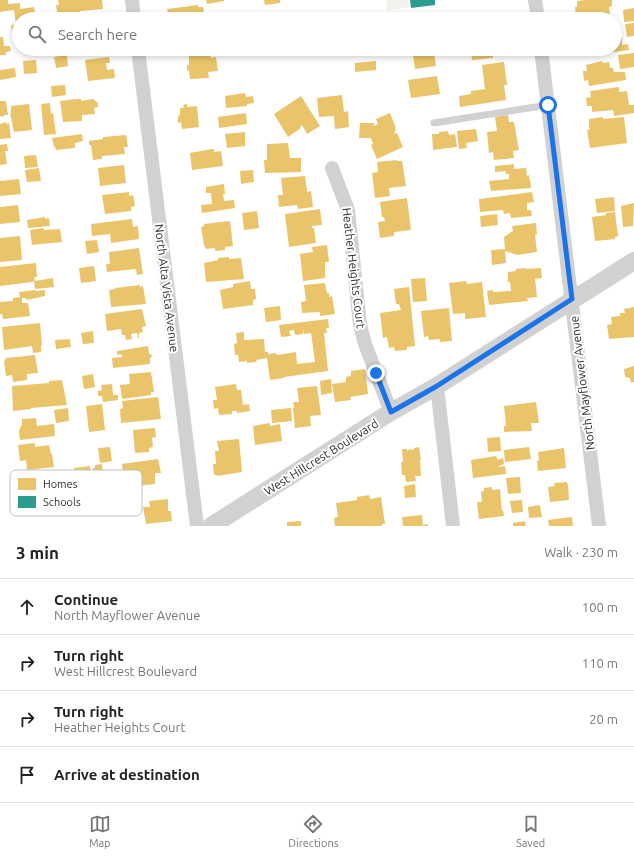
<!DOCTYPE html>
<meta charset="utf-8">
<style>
:root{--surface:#fff;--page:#f2f2f2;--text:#222;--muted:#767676;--line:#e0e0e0;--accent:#767676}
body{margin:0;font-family:Ubuntu,sans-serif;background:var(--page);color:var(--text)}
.stop{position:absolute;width:12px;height:12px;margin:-9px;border:3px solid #1a73e8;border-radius:50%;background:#fff}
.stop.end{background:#1a73e8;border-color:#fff;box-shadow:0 1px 4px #0008}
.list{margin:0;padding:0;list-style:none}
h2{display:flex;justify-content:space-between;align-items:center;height:52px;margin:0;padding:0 16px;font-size:17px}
h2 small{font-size:13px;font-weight:400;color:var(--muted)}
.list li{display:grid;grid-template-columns:26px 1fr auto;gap:12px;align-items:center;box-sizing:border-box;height:56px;padding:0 16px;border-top:1px solid var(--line)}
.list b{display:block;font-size:15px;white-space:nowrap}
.list p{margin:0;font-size:13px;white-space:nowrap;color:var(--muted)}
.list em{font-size:13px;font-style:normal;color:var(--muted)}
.icon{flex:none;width:22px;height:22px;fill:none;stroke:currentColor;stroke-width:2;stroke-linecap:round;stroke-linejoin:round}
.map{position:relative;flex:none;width:634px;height:526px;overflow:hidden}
.search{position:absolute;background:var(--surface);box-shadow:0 2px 6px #0003;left:12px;right:12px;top:12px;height:44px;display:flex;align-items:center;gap:10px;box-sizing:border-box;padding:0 14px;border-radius:22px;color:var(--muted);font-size:15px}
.sheet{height:276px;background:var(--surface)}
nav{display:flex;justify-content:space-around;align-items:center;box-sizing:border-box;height:56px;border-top:1px solid var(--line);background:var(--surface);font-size:11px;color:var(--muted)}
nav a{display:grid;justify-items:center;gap:2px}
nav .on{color:var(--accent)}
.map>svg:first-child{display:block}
.green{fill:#eff3eb}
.homes{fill:#e9c46a}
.schools{fill:#2a9d8f}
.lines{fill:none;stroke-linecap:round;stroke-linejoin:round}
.service{stroke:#d1d1d1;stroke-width:7}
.minor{stroke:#d1d1d1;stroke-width:14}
.tertiary{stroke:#d1d1d1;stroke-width:18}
.route{stroke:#1a73e8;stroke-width:5}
.labels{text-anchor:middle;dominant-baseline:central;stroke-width:4;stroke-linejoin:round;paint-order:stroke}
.street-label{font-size:12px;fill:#2c2c2c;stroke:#fff}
.key{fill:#fff;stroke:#c0c0c0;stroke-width:1}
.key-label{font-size:11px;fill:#2c2c2c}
</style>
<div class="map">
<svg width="634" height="526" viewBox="0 0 634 526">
<rect width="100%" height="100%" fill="#fff"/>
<path class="green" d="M386,0H408L409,7L387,10Z"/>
<path class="homes" d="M0,0H8V4L20,3V9L34,7L36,19H19V23L16,24L14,10L0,12Z
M58,0H102L103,9L80,11V13L58,16L56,5H59Z
M206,0H224V1L207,4Z
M264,0H280V3L265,5Z
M586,0H612V6L609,7L610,14H603V19H579V17L576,18L575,7H577V1Z
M198,5V7H203L204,13L199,14L200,19H169L167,9Z
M634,8V21L624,22L623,10Z
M495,12L496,19H458V16Z
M634,23V36L627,37L625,24Z
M19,24V37L13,38L11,25Z
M0,37H3L4,46H10L11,51L6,52V55H0Z
M622,37V45L628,44L629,50L586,56L585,49H615V38Z
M471,49H492L493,58L472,60Z
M210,51L211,58L216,57L218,71L208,72L209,78L190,79L189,70L187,71V65H189V54Z
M434,52L436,66L415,69L413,55Z
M634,53V67L620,69L618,55Z
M67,55L68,66L56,68L54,57Z
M109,57L110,63H106L107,70L114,69L115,78L88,81L85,60Z
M36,60L37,73L24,74L23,61Z
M376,61V70L355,72V63Z
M602,61L603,63L609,62L610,68H613L614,72H625L626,80L589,86L588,80L584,81L583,71H587L586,65Z
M504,62L507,85H504L506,100L460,107L459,96L471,94V91L485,89L482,65Z
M15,68L16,77L0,80V70Z
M437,76L440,94L411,98L408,80Z
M65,85L66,95L52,97L51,86Z
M619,87V92L627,91L629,105H634V113L614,116L613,110L592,112V106H587L586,98L591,97L590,91Z
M245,93L246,97L253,96L254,103L247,104V106L226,108L225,96Z
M342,95L344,112L348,111L349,127L335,129L334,116L319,117L317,98Z
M301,96L320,126L307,134L302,125L300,127L301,128L288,137L274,114Z
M75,99V101L76,99H81V101L93,99L98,103V107L94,108L95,114L82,115V121L63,122L60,101Z
M0,101H6L8,115H4V117L0,116Z
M50,103L51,114L53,113L56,134L44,135L41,104Z
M29,104L32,130L14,132L10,113H11V106Z
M187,104V107L197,106L199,127L182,129L181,122L178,123V116L180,115V108H184L183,105Z
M246,113L247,124L219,128L218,117Z
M390,113L396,128H395L396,131H394L395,134L397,133L403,147L377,159L371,145L373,144L371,138H359L360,123H374V126L378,124L376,119Z
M508,115L509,122H514L519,150L513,151L514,158L494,160L493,152L489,153L487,132L497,131L495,117Z
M603,117V119L624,117L627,143L590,148L587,130L590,129L589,127V119Z
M6,122V124L9,123L11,138L0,139V124Z
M476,129L478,141L466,143L467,148L459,149L457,131Z
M448,131L449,135L455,134L457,147L433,150L432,134H439V132Z
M245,132V146L227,148L225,134Z
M82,134L83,141L75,143V148L56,150L55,147H54L52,138Z
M126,135L128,147H124L125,154L102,156V159L93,160L91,145H89V141L103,139V137Z
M288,143L290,158H301V172L265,173L264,160H267V144Z
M7,144L8,151H5L7,164L0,165V145Z
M212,149H214V152L221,151L223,166L192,170L190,153Z
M36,155L38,167L25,168L24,156Z
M397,160V161H402L406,186L389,188L390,196L375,198L372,173L378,172L377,162Z
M514,164V169L526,168L527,176L529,175V179H530L531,188L491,191L489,181L509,179V174H506V171L495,172V166Z
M124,165L126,183L100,186L98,168Z
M39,168L41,181L27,182L25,170Z
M253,170L254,182L241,184L240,171Z
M305,176L307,192L311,191L313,207L298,209L297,205L279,207L278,195H283L281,178Z
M19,179L21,194L0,196V181Z
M224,184L225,194H223L224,201L234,200L235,208L202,213L201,205L212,204L211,193H206V187Z
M129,192V196L133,195L135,206L131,207V211L105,214L102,195Z
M532,192L534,202L527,203V210H531L532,216L511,218L510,213L504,214L503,210L480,212L479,199Z
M614,197L615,211L597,213L595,199Z
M407,198L411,230L394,232V236L380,238L378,222L385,221L384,217H382L380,202Z
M634,203L633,226L623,227L621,206Z
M18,205L20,222L0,224V207Z
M320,209L322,225L312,226V228H314L316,243L289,247L285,214Z
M257,211L259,228L244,230L242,213Z
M615,212L618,236L615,237V239L595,241L592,217L606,215V213Z
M497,214L498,225L481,227L480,216Z
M45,217V219L49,218L50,226L28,228L27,220Z
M132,219L133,227L138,226L139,239L111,243L110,234L92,236L91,224Z
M230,221L233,246L225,247V250L215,251V248L206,249L204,245L201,227L204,226V224Z
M536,223L537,234L535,235L537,252L517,255L505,251L506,263L492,265L491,250L505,249L504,237L513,231L512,226Z
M43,228L44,230L60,229L62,242L32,245L30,230Z
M20,236L22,260L0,262V238Z
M97,240L99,252L87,254L85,241Z
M327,245L329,262H325V278L303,281L300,254L313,252L312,247Z
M139,248L143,274L137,275L136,269L107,272L106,264H110L109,252Z
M229,257V259L241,258L244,279L206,282L204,263L218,260V258Z
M36,263L37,277H34L35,281L53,278L54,287L35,289L34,281L32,282L0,286V267Z
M94,266L96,281L81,283L79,268Z
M526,268V269L541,268L542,278L535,279L537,297L527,298L528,301L489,305L487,291L493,290V292L511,291L510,282H508V272L516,271V269Z
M425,278L427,301L413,302L411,279Z
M250,281L251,289H255L256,299L253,300V305L223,309L220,290L233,287V284Z
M466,281L467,284L482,282L486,317L465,319V313L453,314L449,283Z
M325,283L327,293H329V297L332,296L335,314L320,316V312L302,313L301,302L306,301L304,285Z
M140,285V287L143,286L146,304L111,307L109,290L115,289V288Z
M409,287L415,346L407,347V350L395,351L394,347L389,348L387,337L383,338L380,313L401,310L399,304H396L394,289Z
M36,290V291L45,290V296L27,300L26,298H22V303H28L30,316L3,319L2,314H0V302L13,301V298L20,297L19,292Z
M280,306L281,320L266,322L264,308Z
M634,307V337L609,339L607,325L612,324L611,317L620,316V313H625L624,309Z
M449,308L452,341L440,342V339L429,340L428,336L424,337L421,311Z
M142,309L146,326L142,327L143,332L139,333V338H138L137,333L131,334L132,339L126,340L125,335H122L121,329L107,331L105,314Z
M328,319L329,328H326L327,333H324L328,371L284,377V378L270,380L267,358L256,360L257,362L247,363V361L239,362L238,355H235L234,344L237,343L236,333L244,332V340L264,339L265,352H268V354L276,353L277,355L296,352L297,364L315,362L311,333L304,334L303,329V334L295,335L294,330L289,331L291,336L281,337L279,325Z
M40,323L42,345H41V352L33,353L32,346L4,350L2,327Z
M93,331L94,343L83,344L81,333Z
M70,339L71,347L56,349L55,340Z
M148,346L149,354H151L152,357L150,358V364L113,368L112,358L122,357L121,354L117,355V351Z
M35,355L38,373L27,374V380L13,382L12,375L6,376L4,362L6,358Z
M634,366V382L631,383L630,378L625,377L624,369Z
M365,369L368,394L350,397L351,400L335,402L332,384L346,382V377L351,376V371Z
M151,372L154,392H151V395L122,399L120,385L130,384L129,374Z
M93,374L95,387L84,389L82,376Z
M331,379L332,393L321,395L320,381Z
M62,380L67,405L31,408V409L13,411L12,386L49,383V381Z
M112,384L113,395H118V400L103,402L102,396H98V391L102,390L101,385Z
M236,384L237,390H241L243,405L249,404L250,411L237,413V411H232V414L219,415L218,408L214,409L213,400H217L215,387Z
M317,386L321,415L310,416L311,426L295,428L293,408H294L293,402H299L297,388Z
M158,397L161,419L121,423L120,409L123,408L122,401Z
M536,402L539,423H531L532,431L504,432V426H506L504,406Z
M102,404L105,430L89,432L86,406Z
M68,408L69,421L56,423L54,410Z
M291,408L292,421L272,423L271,410Z
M36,418L37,426L54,424L55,436L20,440L19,431L20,429V427L22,426V419Z
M270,423V426L280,424L282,441L255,445L253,426Z
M155,428L156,437L152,438L153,447L149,448V452L135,453L133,430Z
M500,437L501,451L488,452L487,438Z
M239,439L242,472L217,476V475H214L213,464H216L215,451H219L217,441Z
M35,443V447L49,445L51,454H52L54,467L27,470L26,460L20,461L18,445Z
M110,447L112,461L100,463L98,448Z
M419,447L421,460H420L421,476H416L415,475L416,481L406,482L405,475H402L401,462H403L402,449H407V451L410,449L414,450V448Z
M529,447L531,459L505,462L504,450Z
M564,448L566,468L538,471L537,461H539L538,452Z
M496,456L498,460L503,458L504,464L499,466V467L505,466L506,474L473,478L471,460Z
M158,459L161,473H155V484L128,487L127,480H124L122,464Z
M102,464L103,478L94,479L93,468H95V465Z
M90,466L92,483L76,485L74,468Z
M520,477L521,493L508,494L506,478Z
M567,482V484H568L569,500L550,502L548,487L555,486L554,483Z
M415,484L416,497L405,498L404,486Z
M492,487V490L500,489L502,511L503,510L504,516L479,519L477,502H482L481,492L484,491V488Z
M369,495L370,499L381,497L385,524H382V526H335L334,518L338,517L336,503L357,500V497Z
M168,499V511H171L172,521L146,524L143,507H150L149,501Z
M522,500L523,512L512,513L510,501Z
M540,505L542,517L529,518L528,507Z
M422,515L423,525L428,524V526H403L402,517Z
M572,517L573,526H549L548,520Z
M301,521V526H287V522Z
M525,521L526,526H513V523Z"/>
<path class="schools" d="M410,0H435V5L411,8Z"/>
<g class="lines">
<path class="service" d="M434,123L548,105"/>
<path class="minor" d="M132,0L134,19
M535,0L538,19
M138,49L197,526
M541,49L599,526
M332,168L348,210L360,325L365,344L391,412
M437,386L453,526"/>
<path class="tertiary" d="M211,526L391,412L437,386L634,261"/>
</g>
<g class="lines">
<path class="route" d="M376,373L391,412L437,386L572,299L548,105"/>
</g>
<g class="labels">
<g class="street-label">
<text transform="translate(354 268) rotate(83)">Heather Heights Court</text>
<text transform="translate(167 288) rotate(83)">North Alta Vista Avenue</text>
<text transform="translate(582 383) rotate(-97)">North Mayflower Avenue</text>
<text transform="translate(321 457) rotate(-32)">West Hillcrest Boulevard</text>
</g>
</g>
<rect x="10" y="470" width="132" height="46" rx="6" class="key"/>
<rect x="18" y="478" width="18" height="12" fill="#e9c46a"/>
<rect x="18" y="496" width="18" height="12" fill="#2a9d8f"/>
<g class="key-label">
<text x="43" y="488">Homes</text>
<text x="43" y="506">Schools</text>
</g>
</svg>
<div class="stop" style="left:548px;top:105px"></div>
<div class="stop end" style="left:376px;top:373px"></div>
<div class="search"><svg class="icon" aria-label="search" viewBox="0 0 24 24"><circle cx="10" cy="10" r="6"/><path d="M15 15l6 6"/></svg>Search here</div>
</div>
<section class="sheet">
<h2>3 min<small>Walk · 230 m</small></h2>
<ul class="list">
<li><svg class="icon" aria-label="ahead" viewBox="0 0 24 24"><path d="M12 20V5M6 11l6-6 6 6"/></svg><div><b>Continue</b><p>North Mayflower Avenue</p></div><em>100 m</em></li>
<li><svg class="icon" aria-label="right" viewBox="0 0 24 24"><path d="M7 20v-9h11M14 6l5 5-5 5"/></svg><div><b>Turn right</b><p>West Hillcrest Boulevard</p></div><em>110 m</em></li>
<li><svg class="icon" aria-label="right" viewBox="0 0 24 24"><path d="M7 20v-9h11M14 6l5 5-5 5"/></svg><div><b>Turn right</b><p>Heather Heights Court</p></div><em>20 m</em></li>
<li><svg class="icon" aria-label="arrive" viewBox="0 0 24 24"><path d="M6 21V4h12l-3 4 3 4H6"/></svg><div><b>Arrive at destination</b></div></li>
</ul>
</section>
<nav>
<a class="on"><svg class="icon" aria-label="map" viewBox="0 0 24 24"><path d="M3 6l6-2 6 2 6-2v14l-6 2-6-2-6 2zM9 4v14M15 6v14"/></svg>Map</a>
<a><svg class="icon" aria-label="directions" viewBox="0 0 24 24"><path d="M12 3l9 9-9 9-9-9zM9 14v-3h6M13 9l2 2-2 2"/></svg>Directions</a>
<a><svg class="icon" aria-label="saved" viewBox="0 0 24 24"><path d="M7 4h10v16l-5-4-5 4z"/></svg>Saved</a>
</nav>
